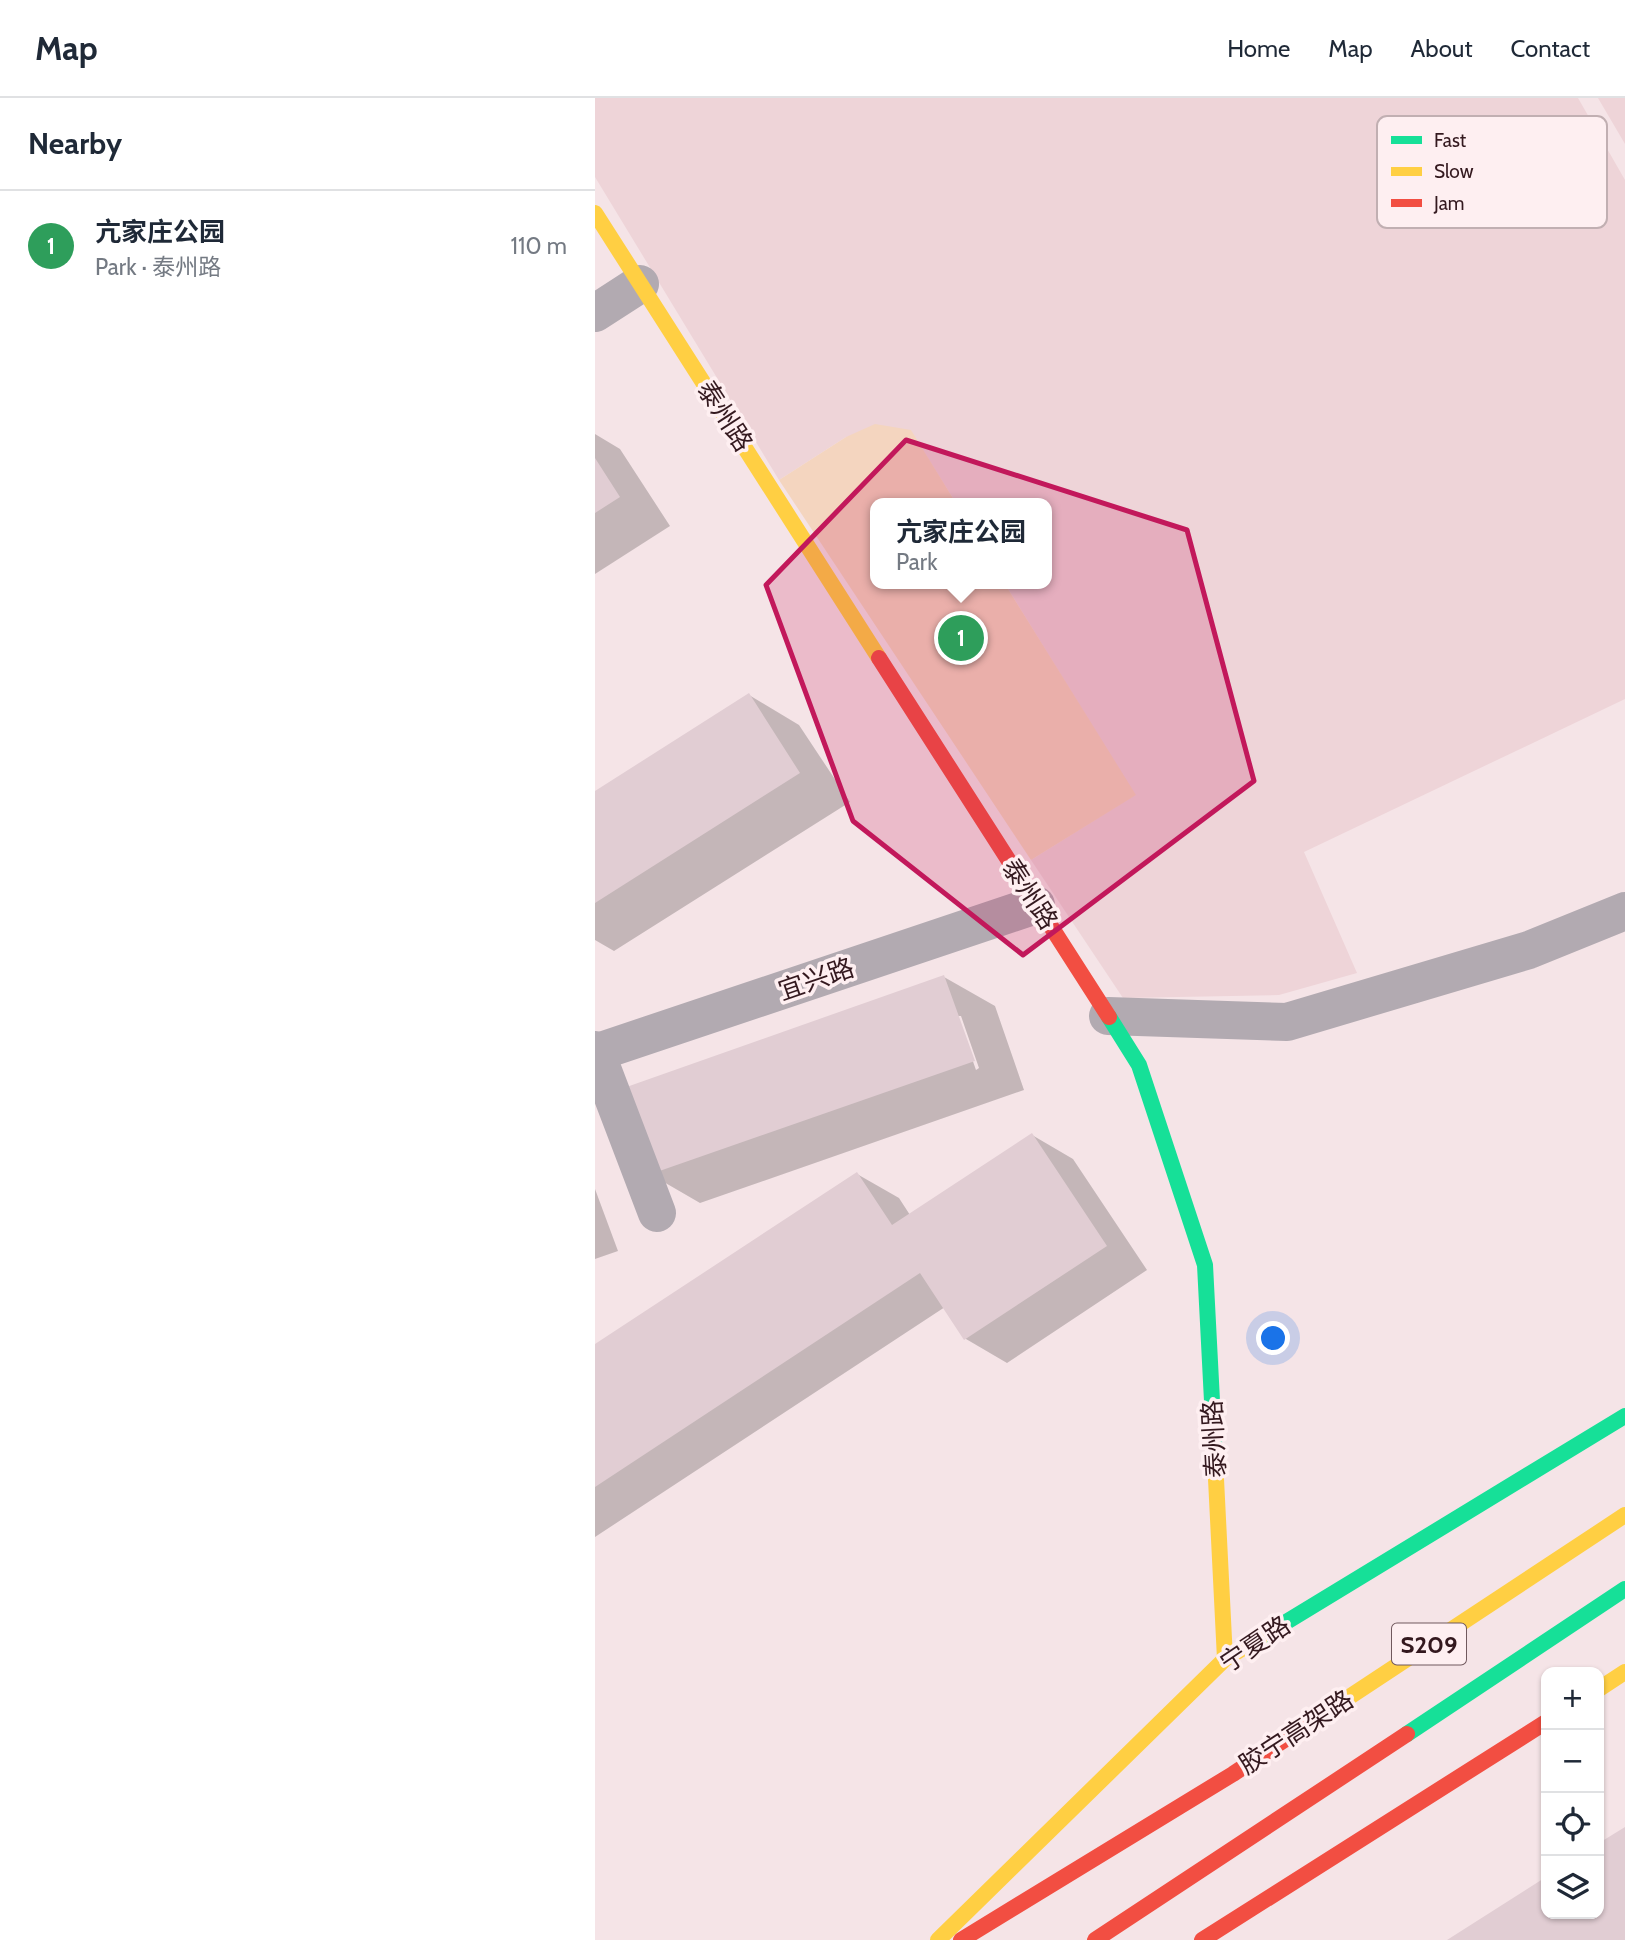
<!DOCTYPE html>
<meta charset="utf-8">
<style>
:root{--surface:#fff;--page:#f2f2f3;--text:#1f2937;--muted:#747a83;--line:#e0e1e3;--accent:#786065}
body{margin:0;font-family:Cabin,"Noto Sans SC",sans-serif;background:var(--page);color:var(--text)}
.controls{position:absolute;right:21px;bottom:21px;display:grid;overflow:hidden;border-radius:14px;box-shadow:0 2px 5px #0004}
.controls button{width:63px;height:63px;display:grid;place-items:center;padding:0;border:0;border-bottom:2px solid var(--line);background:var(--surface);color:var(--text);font:35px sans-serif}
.you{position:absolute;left:679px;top:1241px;width:24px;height:24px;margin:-18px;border:5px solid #fff;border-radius:50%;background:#1a73e8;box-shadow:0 0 0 10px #1a73e833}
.badge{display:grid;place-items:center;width:46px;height:46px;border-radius:50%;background:var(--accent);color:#fff;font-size:23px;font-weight:700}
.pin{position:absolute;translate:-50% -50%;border:4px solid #fff;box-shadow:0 2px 7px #0006}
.popup{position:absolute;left:275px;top:400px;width:182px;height:91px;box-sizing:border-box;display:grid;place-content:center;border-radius:14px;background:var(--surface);filter:drop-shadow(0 2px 5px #0005);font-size:23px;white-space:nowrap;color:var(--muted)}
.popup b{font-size:26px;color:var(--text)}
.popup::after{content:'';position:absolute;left:50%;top:100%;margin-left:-14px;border:14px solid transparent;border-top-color:var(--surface)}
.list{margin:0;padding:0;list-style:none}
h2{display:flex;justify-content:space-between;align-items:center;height:91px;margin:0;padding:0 28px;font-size:30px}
h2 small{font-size:23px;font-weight:400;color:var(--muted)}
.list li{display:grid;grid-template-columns:46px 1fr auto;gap:21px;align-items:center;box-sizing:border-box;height:112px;padding:0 28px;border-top:2px solid var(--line)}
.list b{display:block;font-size:26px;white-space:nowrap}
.list p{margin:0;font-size:23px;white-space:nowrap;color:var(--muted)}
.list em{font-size:23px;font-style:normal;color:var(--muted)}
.icon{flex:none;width:38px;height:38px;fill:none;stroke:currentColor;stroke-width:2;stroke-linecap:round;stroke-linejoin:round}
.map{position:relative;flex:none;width:1030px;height:1842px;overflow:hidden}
header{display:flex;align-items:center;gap:42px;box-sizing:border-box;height:98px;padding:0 35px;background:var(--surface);border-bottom:2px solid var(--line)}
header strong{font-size:33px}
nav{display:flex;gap:38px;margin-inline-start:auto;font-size:24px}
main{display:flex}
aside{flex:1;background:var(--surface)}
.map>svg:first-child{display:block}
.built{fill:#eed4d8}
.green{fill:#f4d5bf}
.shadow{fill:#0003;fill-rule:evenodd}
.building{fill:#e1cdd3}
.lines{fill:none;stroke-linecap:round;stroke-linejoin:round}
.street{stroke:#b2aab1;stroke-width:38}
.fast{stroke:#16e098;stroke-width:16}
.slow{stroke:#ffcf43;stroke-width:16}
.jam{stroke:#f24e42;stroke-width:16}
.marked{fill:#c2185b;fill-opacity:0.2;stroke:#c2185b;stroke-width:5;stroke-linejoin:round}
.labels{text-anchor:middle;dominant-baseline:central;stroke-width:7;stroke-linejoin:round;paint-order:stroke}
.shield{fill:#feeff1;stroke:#71595e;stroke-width:2}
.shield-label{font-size:24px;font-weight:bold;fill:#34191f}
.street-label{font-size:26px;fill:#34191f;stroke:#feeff1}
.key{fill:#feeff1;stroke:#c1afb2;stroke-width:2}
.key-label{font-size:19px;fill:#34191f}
</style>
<header>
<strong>Map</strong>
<nav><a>Home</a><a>Map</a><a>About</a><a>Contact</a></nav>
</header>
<main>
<aside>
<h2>Nearby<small></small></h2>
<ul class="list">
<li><span class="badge" style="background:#2e9e5b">1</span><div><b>亢家庄公园</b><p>Park · 泰州路</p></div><em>110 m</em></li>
</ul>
</aside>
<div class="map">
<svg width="1030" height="1842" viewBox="0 0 1030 1842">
<rect width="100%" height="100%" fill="#f5e4e7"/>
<path class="built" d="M0,0H983L1030,82V601L709,754L762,875L684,897L528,900L436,762L540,697L410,486H452V405H361L316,333L251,339L184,382L0,79Z
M1003,0H1030V46Z"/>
<path class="green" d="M280,326L316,332L361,405H280V486H410L541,697L436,762L184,382L251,339Z"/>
<path class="shadow" d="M0,336L25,351L75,428L0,476Z
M154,597L204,627L255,704L19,853L0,842V695Z
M349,879L400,908L429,992L105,1105L55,1076ZM362,918H366L384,970L381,972Z
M437,1037L478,1061L552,1172L412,1265L371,1241L350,1209L0,1439V1248L262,1076L304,1100L315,1117Z
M0,1091L23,1153L0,1161Z
M1030,1731V1842H855L951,1781V1816H1004V1748Z"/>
<path class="building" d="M0,360L25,399L0,415Z
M154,595L205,675L0,805V693Z
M349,877L380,963L53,1077L23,992Z
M437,1035L512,1148L369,1242L325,1175L0,1389V1246L262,1074L297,1127Z
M1030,1729V1842H852L951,1779V1816H1004V1745Z"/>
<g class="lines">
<path class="street" d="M0,215L45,186
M513,918L692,924L934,852L1030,813
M0,952L62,1115
M0,955L441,807"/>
<path class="fast" d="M514,919L544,967L610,1167L620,1361
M665,1540L1030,1318
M812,1636L1030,1491"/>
<path class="slow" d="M0,115L284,560
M620,1361L630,1561
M1004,1591L1030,1574
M724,1619L1030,1417
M343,1842L630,1561L665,1540"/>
<path class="jam" d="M284,560L514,919
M366,1842L638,1676L724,1619
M500,1842L812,1636
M607,1842L951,1624"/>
</g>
<path class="marked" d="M311,342L592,432L659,683L428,857L258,723L171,487Z"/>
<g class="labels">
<rect class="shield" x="797" y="1525.5" width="74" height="41" rx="5"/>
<g class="shield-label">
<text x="834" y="1546">S209</text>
</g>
<g class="street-label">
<text transform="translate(130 318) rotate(57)">泰州路</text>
<text transform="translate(435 796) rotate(57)">泰州路</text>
<text transform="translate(221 881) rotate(-19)">宜兴路</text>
<text transform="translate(619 1341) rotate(-93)">泰州路</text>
<text transform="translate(660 1546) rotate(-34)">宁夏路</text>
<text transform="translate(701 1634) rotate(-33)">胶宁高架路</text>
</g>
</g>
<rect x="782" y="18" width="230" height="112" rx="10" class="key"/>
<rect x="796" y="38" width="31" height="8" fill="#16e098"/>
<rect x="796" y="69" width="31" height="9" fill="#ffcf43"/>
<rect x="796" y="101" width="31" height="8" fill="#f24e42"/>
<g class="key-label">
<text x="839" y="49">Fast</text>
<text x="839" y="80">Slow</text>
<text x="839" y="112">Jam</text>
</g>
</svg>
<div class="controls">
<button>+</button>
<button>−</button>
<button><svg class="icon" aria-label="locate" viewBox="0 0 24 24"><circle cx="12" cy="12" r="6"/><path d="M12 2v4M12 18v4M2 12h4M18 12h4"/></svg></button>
<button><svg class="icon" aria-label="layers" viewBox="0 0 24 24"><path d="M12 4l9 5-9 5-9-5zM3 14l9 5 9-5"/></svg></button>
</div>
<div class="you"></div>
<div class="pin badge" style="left:366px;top:540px;background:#2e9e5b">1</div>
<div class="popup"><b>亢家庄公园</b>Park</div>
</div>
</main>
